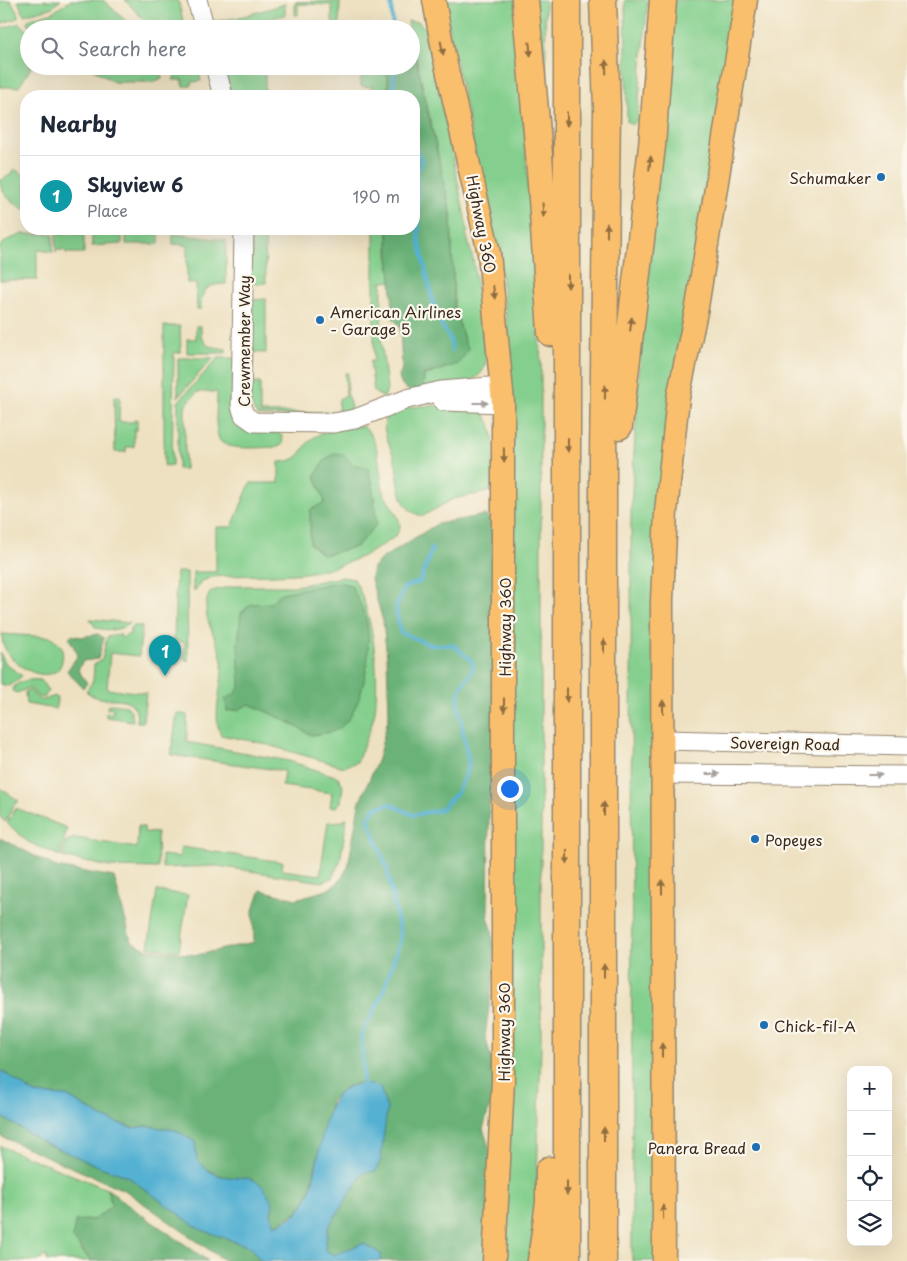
<!DOCTYPE html>
<meta charset="utf-8">
<style>
:root{--surface:#fff;--page:#f2f2f3;--text:#1f2937;--muted:#747a83;--line:#e0e1e3;--accent:#b45309}
body{margin:0;font-family:"Playpen Sans",sans-serif;background:var(--page);color:var(--text)}
.controls{position:absolute;right:15px;bottom:15px;display:grid;overflow:hidden;border-radius:10px;box-shadow:0 5px 20px #0002}
.controls button{width:45px;height:45px;display:grid;place-items:center;padding:0;border:0;border-bottom:1px solid var(--line);background:var(--surface);color:var(--text);font:25px sans-serif}
.you{position:absolute;left:509px;top:788px;width:18px;height:18px;margin:-12px;border:4px solid #fff;border-radius:50%;background:#1a73e8;box-shadow:0 0 0 8px #1a73e833}
.badge{display:grid;place-items:center;width:32px;height:32px;border-radius:50%;background:var(--accent);color:#fff;font-size:16px;font-weight:700}
.pin{position:absolute;translate:-50% -41px;filter:drop-shadow(0 1px 2px #0008)}
.pin::after{content:'';position:absolute;top:26px;width:18px;height:15px;background:inherit;clip-path:polygon(0 0,100% 0,50% 100%)}
.list{margin:0;padding:0;list-style:none}
h2{display:flex;justify-content:space-between;align-items:center;height:65px;margin:0;padding:0 20px;font-size:21px}
h2 small{font-size:16px;font-weight:400;color:var(--muted)}
.list li{display:grid;grid-template-columns:32px 1fr auto;gap:15px;align-items:center;box-sizing:border-box;height:80px;padding:0 20px;border-top:1px solid var(--line)}
.list b{display:block;font-size:19px;white-space:nowrap}
.list p{margin:0;font-size:16px;white-space:nowrap;color:var(--muted)}
.list em{font-size:16px;font-style:normal;color:var(--muted)}
.icon{flex:none;width:28px;height:28px;fill:none;stroke:currentColor;stroke-width:2;stroke-linecap:round;stroke-linejoin:round}
.map{position:relative;flex:none;width:907px;height:1261px;overflow:hidden}
.search{position:absolute;background:var(--surface);box-shadow:0 5px 20px #0002;left:20px;top:20px;width:400px;height:55px;display:flex;align-items:center;gap:12px;box-sizing:border-box;padding:0 18px;border-radius:28px;color:var(--muted);font-size:19px}
.panel{position:absolute;background:var(--surface);box-shadow:0 5px 20px #0002;left:20px;top:90px;width:400px;height:145px;border-radius:20px}
.map>svg:first-child{display:block}
.green{fill:#84cf8d;stroke:#607c56}
.forest{fill:#6bb278;stroke:#536e4b}
.water{fill:#54b1d2;stroke:#486e78}
.lines{fill:none;stroke-linecap:round;stroke-linejoin:round}
.stream{stroke:#54b1d2;stroke-width:4}
.minor-casing{stroke:#948670;stroke-width:21}
.major-casing{stroke:#948670;stroke-width:25}
.highway-casing{stroke:#948670;stroke-width:29}
.minor{stroke:#fff;stroke-width:19}
.major{stroke:#f9bf6c;stroke-width:22}
.highway{stroke:#f9bf6c;stroke-width:26}
.oneway{fill:#906d41}
.oneway2{fill:#a79f9a}
.poi-dot{fill:#1f6fb2;stroke:#fbf7ec;stroke-width:2}
.labels{text-anchor:middle;dominant-baseline:central;stroke-width:4.5;stroke-linejoin:round;paint-order:stroke}
.poi-label{font-size:15px;fill:#3b2a1e;stroke:#fbf7ec;text-anchor:start}
.street-label{font-size:15px;fill:#3b2a1e;stroke:#fbf7ec}
</style>
<div class="map">
<svg width="907" height="1261" viewBox="0 0 907 1261">
<rect width="100%" height="100%" fill="#fbf7ec"/>
<filter id="ink" filterUnits="userSpaceOnUse"><feTurbulence type="fractalNoise" baseFrequency=".02" numOctaves="2"/><feDisplacementMap in="SourceGraphic" scale="10" xChannelSelector="R" yChannelSelector="G"/><feConvolveMatrix kernelMatrix="1 2 1 2 8 2 1 2 1" color-interpolation-filters="sRGB"/></filter>
<filter id="wash" filterUnits="userSpaceOnUse"><feTurbulence type="fractalNoise" baseFrequency=".0096" numOctaves="4" result="noise"/><feDisplacementMap in="SourceGraphic" scale="20" xChannelSelector="R" yChannelSelector="G"/><feGaussianBlur stdDeviation="1.12" result="paint"/><feColorMatrix in="noise" values="0 0 0 0 0 0 0 0 0 0 0 0 0 0 0 0 0 1.4 0 .05"/><feComposite in="paint" operator="in"/></filter>
<g filter="url(#wash)">
<rect width="100%" height="100%" fill="#eee1c1"/>
<path class="green" d="M10,0L18,13V18L0,24V1Z
M61,0L51,8L24,15L18,1Z
M71,0H103L128,23L130,29H108L103,21L89,19L83,29H75L66,24L60,29H33L28,24V20L53,12Z
M125,0H178L185,29H167L160,23H147Z
M443,0H515L541,363V1047L536,1212L528,1261H503L513,432L508,333L501,275Z
M530,0H545L547,133Z
M625,0H648L637,121L633,125L627,122Z
M675,0H737L671,396L655,1261H632L631,513C638,341 657,171 675,0Z
M340,1L339,27L332,21V5L298,4V15H295V2Z
M285,4V15L227,29L215,27L210,20L219,21L244,16Z
M408,21L419,22L427,30L468,232L466,233L473,259L486,357C486,389 446,385 423,388L424,375L433,373L465,343L454,307L451,213Z
M20,23L29,32V66H32L19,87H0V29Z
M88,66H109L120,70L124,67L140,72L161,69L162,79L157,80L156,82H114Z
M194,66L198,68L201,81L192,82L191,86H183V80H173C176,71 184,67 194,66Z
M223,66H265V94L231,96Z
M373,70L388,75V96H374L373,87L361,86V74H373Z
M14,169L26,176V210C15,205 0,194 0,181L10,175Z
M251,229H254L255,237L265,238L266,283L255,284L251,281Z
M374,229H388V260L393,281L382,282L381,339L387,389L384,398L374,392L370,361H374Z
M159,233V244H126V234Z
M23,234H53V252L39,250L37,253V280H0V246L7,240Z
M56,234H84V253H66V250H57L56,252Z
M92,234H122V244L92,246Z
M173,234L226,240V284C207,284 201,290 201,309H197L196,284L187,283V245L173,244Z
M266,299V353L250,352L252,300Z
M164,326H180L181,352L174,353L172,465L164,466Z
M196,326H201V337L208,346L226,349V353H187V339H196Z
M178,358H213L178,397Z
M218,358H235C233,408 209,433 279,433L282,436L283,444L278,447C265,447 224,452 219,439C214,426 217,406 217,392H197L185,406V469H178V402Z
M345,373H348L347,392L351,408L342,415L258,416C250,407 247,394 252,383H260V413L338,412L339,399L346,395Z
M114,397H120L119,422H134V419H137V430H134V447H126V452H115Z
M421,406C436,406 450,405 465,406C504,409 492,459 492,487L488,492L453,499L423,516C396,511 400,479 395,460C391,446 379,429 387,415L406,408Z
M356,426L364,427C381,442 379,470 383,491C386,502 402,516 400,528C398,537 385,543 378,548C317,583 278,572 212,577L200,582L196,590H193V572H216V527H232L250,483H279V462C306,461 299,446 316,436C327,430 343,429 356,426Z
M176,572H187L188,661L184,659L185,642L174,641Z
M341,577L354,579C373,612 380,673 375,711C372,728 363,746 357,762L344,767L261,743L221,735C211,716 224,682 222,661C219,637 196,614 211,591L234,586H296Z
M90,619L130,623C120,631 108,631 96,628Z
M133,626H142L139,656L110,653L107,689L146,693L143,722H137C138,685 102,709 86,691L93,681L94,665L102,659L107,637L120,634L121,638L130,634V629Z
M2,634L52,637L62,647C70,698 0,669 2,634Z
M0,653L6,664L22,676L9,686L0,684Z
M41,680L48,691L44,698L39,697L29,688L17,693L12,691C15,680 31,679 41,680Z
M29,690L41,701L55,696L57,698L56,709L26,704L25,692Z
M111,704L127,706L131,711L133,721L106,717V713H113V708L107,709L108,705Z
M177,713L187,715V742L289,761L338,777L343,785L341,802L336,807H330L332,793L282,786L284,771L171,755Z
M0,788L19,801L14,805L5,822L0,817Z
M16,808L67,828L60,856L28,842L7,823Z
M347,818L340,862L332,878L322,882L217,866L162,868V855L179,857L181,847L283,862L282,870L320,875L328,822L343,821Z
M138,826L144,827V832L157,833L158,868L110,867L62,857L66,841L76,838L137,848Z
M157,891L188,895L179,951L148,947Z
M0,1146L107,1189L112,1205L96,1219L79,1248L91,1261H47L46,1255L39,1261H0Z"/>
<path class="forest" d="M411,37L451,213L454,307L465,343L469,349L458,364L424,375L423,388L409,391L401,384L399,377L402,368L400,326L393,319C393,288 388,259 388,229H414V96H388V75L373,70V66H411Z
M334,453L343,454L353,464L367,467L372,482L377,524L356,547L323,555L310,544V510L325,502L315,476L325,460Z
M484,515L491,519L492,523L494,709L489,818L488,917L492,929L495,964L485,1036L495,1073L492,1099L483,1129L491,1153L488,1261H382L381,1254L363,1243L334,1255L325,1250L328,1228L363,1173V1082L346,1087L331,1101L309,1194L298,1212L275,1225L271,1215L273,1203L259,1183C236,1179 213,1179 197,1160L195,1142L176,1130L147,1126L132,1128L102,1117L67,1096L35,1094L0,1070V838L56,867L114,877L131,941L146,949L197,955L254,942L253,910L261,890L296,899L327,890L339,882L348,867L359,804L378,759L389,715L387,658L383,621L371,579L373,567L381,559L437,524Z
M339,582L351,585C357,597 364,610 367,624C372,654 364,708 340,728C333,733 319,734 311,735L285,720L249,704L238,710L227,711L225,699L235,694L240,686L238,644L241,613L251,604L270,603L281,593Z
M98,634L104,638L98,659L83,661L78,670L87,683L83,688L67,671L78,655L69,638L71,635L81,637Z
M0,1116L45,1143L100,1167L127,1176L231,1240L250,1247L261,1261H225L126,1191L0,1136Z
M107,1189C115,1193 118,1199 125,1203C153,1223 181,1241 208,1261H91L72,1237L76,1221L96,1219L112,1205Z"/>
<path class="water" d="M0,1070L35,1094L67,1096L102,1117L132,1128L147,1126L176,1130L195,1142L197,1160C221,1188 240,1170 259,1183C265,1187 270,1197 273,1203L271,1215L275,1225C282,1222 293,1218 298,1212C331,1178 306,1064 380,1087L387,1109L381,1159L376,1171L363,1173L328,1228L325,1250L334,1255L363,1243L381,1254L382,1261H261L250,1247L199,1229L127,1176L100,1167L45,1143L0,1116Z"/>
<g class="lines">
<path class="stream" d="M391,0L393,29
M394,96V66
M414,146L422,162L416,173L419,240L436,316L450,339L452,350
M363,1086L362,1033L382,996L401,938L387,868L368,819L375,808L390,804L413,815L440,810L457,793L469,766L458,702L460,689L473,669L472,661L453,645H431L400,632L396,608L405,587L420,582L432,549"/>
</g>
</g>
<g filter="url(#ink)">
<g class="lines">
<g class="minor-casing">
<path id="minor" d="M197,0L205,29
M215,66L223,96
M244,229L241,406L244,415L254,422L334,423L355,419L407,399L441,391L502,386
M443,401L503,403
M664,740L907,746
M664,774L907,776"/>
</g>
<g class="major-casing">
<path id="major" d="M434,0L444,56L489,253L503,403V1081L494,1261
M664,1261L662,600L666,512L678,398L697,307L746,0"/>
</g>
<g class="highway-casing">
<path id="highway" d="M525,0L539,154L551,333
M567,0V1261
M603,0L607,108L603,459V1261
M619,426L652,146L663,0
M541,1261L549,1202V1170"/>
</g>
<use href="#minor" class="minor"/>
<use href="#major" class="major"/>
<use href="#highway" class="highway"/>
</g>
<defs><path id="oneway-solid" d="M-6-.8H1V-3.2L6.5 0L1 3.2V.8H-6Z" transform="scale(1.25)"/></defs>
<g class="oneway">
<use href="#oneway-solid" transform="translate(442 48) rotate(79)"/>
<use href="#oneway-solid" transform="translate(530 49) rotate(85)"/>
<use href="#oneway-solid" transform="translate(606 67) rotate(-92)"/>
<use href="#oneway-solid" transform="translate(567 119) rotate(90)"/>
<use href="#oneway-solid" transform="translate(650 163) rotate(-83)"/>
<use href="#oneway-solid" transform="translate(543 210) rotate(86)"/>
<use href="#oneway-solid" transform="translate(607 230) rotate(-90)"/>
<use href="#oneway-solid" transform="translate(568 281) rotate(90)"/>
<use href="#oneway-solid" transform="translate(494 292) rotate(83)"/>
<use href="#oneway-solid" transform="translate(631 324) rotate(-83)"/>
<use href="#oneway-solid" transform="translate(605 392) rotate(-89)"/>
<use href="#oneway-solid" transform="translate(568 445) rotate(90)"/>
<use href="#oneway-solid" transform="translate(504 455) rotate(89)"/>
<use href="#oneway-solid" transform="translate(604 646) rotate(-90)"/>
<use href="#oneway-solid" transform="translate(567 695) rotate(90)"/>
<use href="#oneway-solid" transform="translate(504 705) rotate(90)"/>
<use href="#oneway-solid" transform="translate(663 707) rotate(-91)"/>
<use href="#oneway-solid" transform="translate(604 809) rotate(-90)"/>
<use href="#oneway-solid" transform="translate(567 857) rotate(90)"/>
<use href="#oneway-solid" transform="translate(662 887) rotate(-90)"/>
<use href="#oneway-solid" transform="translate(604 971) rotate(-90)"/>
<use href="#oneway-solid" transform="translate(662 1050) rotate(-90)"/>
<use href="#oneway-solid" transform="translate(604 1134) rotate(-90)"/>
<use href="#oneway-solid" transform="translate(567 1188) rotate(90)"/>
<use href="#oneway-solid" transform="translate(663 1212) rotate(-91)"/>
</g>
<g class="oneway2">
<use href="#oneway-solid" transform="translate(481 403)"/>
<use href="#oneway-solid" transform="translate(713 774)"/>
<use href="#oneway-solid" transform="translate(875 775)"/>
</g>
</g>
<g class="poi-dot">
<circle cx="881" cy="177" r="5"/>
<circle cx="320" cy="320" r="5"/>
<circle cx="755" cy="839" r="5"/>
<circle cx="764" cy="1025" r="5"/>
<circle cx="756" cy="1147" r="5"/>
</g>
<g class="labels">
<g class="poi-label">
<text x="871" y="177" text-anchor="end">Schumaker</text>
<text x="330" y="311">American Airlines<tspan x="330" dy="17">- Garage 5</tspan></text>
<text x="765" y="839">Popeyes</text>
<text x="774" y="1025">Chick-fil-A</text>
<text x="746" y="1147" text-anchor="end">Panera Bread</text>
</g>
<g class="street-label">
<text transform="translate(482 224) rotate(79)">Highway 360</text>
<text transform="translate(243 341) rotate(-90)">Crewmember Way</text>
<text transform="translate(504 627) rotate(-90)">Highway 360</text>
<text transform="translate(785 743) rotate(1)">Sovereign Road</text>
<text transform="translate(503 1032) rotate(-90)">Highway 360</text>
</g>
</g>
</svg>
<div class="controls">
<button>+</button>
<button>−</button>
<button><svg class="icon" aria-label="locate" viewBox="0 0 24 24"><circle cx="12" cy="12" r="6"/><path d="M12 2v4M12 18v4M2 12h4M18 12h4"/></svg></button>
<button><svg class="icon" aria-label="layers" viewBox="0 0 24 24"><path d="M12 4l9 5-9 5-9-5zM3 14l9 5 9-5"/></svg></button>
</div>
<div class="you"></div>
<div class="pin badge" style="left:165px;top:676px;background:#0f9aa8">1</div>
<div class="search"><svg class="icon" aria-label="search" viewBox="0 0 24 24"><circle cx="10" cy="10" r="6"/><path d="M15 15l6 6"/></svg>Search here</div>
<section class="panel">
<h2>Nearby<small></small></h2>
<ul class="list">
<li><span class="badge" style="background:#0f9aa8">1</span><div><b>Skyview 6</b><p>Place</p></div><em>190 m</em></li>
</ul>
</section>
</div>
